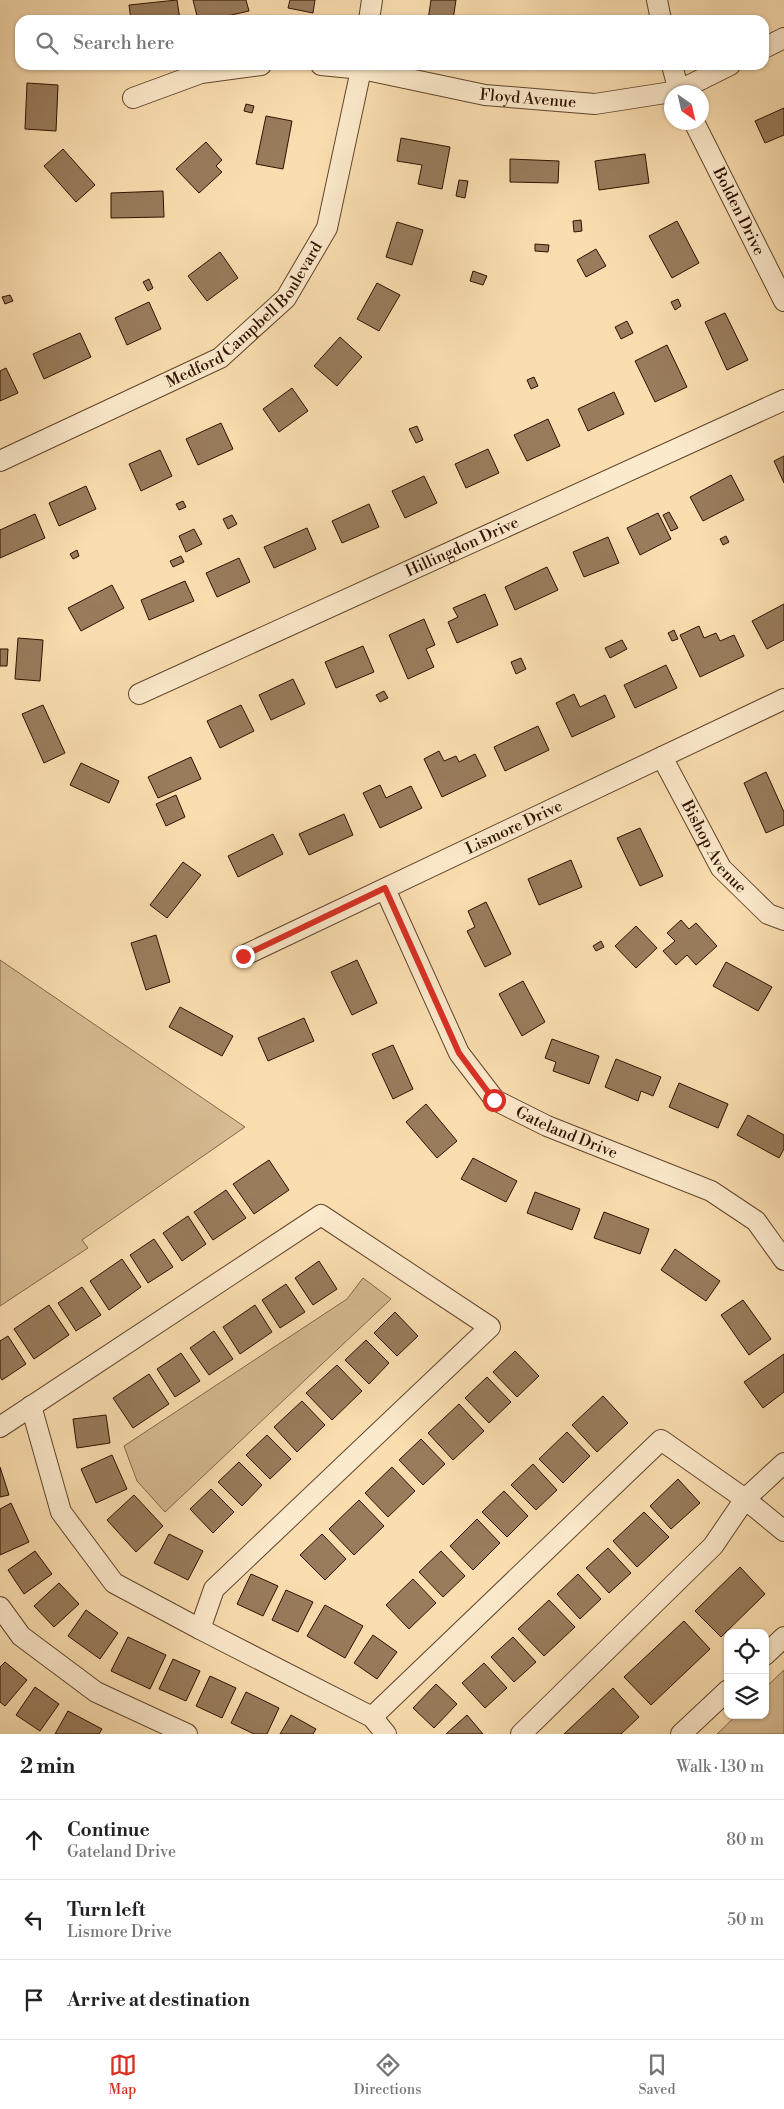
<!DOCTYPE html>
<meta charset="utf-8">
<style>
:root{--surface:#fff;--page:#f6f6f6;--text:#202124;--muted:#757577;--line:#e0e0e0;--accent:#d93025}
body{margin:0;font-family:"Libre Bodoni",serif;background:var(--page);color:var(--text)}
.controls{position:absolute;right:15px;bottom:15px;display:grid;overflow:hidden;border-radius:10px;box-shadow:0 1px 4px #0004}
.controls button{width:45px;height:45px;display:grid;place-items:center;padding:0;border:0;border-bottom:1px solid var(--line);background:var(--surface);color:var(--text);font:25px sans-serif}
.compass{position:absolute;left:664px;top:85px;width:45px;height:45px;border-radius:50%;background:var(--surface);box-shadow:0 1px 4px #0004;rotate:146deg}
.stop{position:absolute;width:15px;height:15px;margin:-11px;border:4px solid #d93025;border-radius:50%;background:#fff}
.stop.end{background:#d93025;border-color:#fff;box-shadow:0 1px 5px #0008}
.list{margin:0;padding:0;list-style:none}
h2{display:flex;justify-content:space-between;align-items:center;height:65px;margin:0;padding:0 20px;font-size:21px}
h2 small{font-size:16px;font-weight:400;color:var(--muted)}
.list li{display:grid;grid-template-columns:32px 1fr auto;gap:15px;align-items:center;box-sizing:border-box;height:80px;padding:0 20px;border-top:1px solid var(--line)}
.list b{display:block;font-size:19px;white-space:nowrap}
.list p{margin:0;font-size:16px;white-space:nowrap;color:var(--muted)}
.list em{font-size:16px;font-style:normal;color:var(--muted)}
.icon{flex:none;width:28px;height:28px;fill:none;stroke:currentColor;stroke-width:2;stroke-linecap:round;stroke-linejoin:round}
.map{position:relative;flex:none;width:784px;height:1734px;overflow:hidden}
.search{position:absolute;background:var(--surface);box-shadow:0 1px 4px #0004;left:15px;right:15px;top:15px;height:55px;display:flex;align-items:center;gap:12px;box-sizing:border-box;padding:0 18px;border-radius:15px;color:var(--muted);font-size:19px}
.sheet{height:305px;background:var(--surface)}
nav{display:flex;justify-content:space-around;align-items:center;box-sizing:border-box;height:70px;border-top:1px solid var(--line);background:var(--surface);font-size:14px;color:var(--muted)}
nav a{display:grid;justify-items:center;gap:2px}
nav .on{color:var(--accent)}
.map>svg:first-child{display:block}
.green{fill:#d7bb92;stroke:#836649}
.building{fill:#997c5c;stroke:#2f1200}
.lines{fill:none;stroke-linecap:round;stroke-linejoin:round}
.minor-casing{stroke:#62452c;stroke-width:22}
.minor{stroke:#fceacc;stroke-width:20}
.route{stroke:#d93025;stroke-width:6}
.labels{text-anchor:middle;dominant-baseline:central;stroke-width:5;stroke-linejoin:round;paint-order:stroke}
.street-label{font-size:16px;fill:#2f1200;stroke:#fceacc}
</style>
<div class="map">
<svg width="784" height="1734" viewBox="0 0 784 1734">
<rect width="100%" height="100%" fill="#fadeb0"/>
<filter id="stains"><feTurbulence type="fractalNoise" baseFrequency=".004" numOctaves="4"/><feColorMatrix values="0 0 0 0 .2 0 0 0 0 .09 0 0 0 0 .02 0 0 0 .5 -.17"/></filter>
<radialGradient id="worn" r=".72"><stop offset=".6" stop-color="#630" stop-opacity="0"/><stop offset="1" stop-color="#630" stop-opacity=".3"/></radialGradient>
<path class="green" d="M0,960L245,1127L82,1240L88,1248L0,1306Z
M363,1278L391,1299L165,1512L137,1481L124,1446L347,1299Z
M784,1670V1734H717L737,1715H765V1688Z"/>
<path class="building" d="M177,0L180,20H131L129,5Z
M193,0H246L249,11L209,20H198Z
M290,0H315L313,13L288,8Z
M431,0H456L453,20H428Z
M27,83L58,85L56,131L25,129Z
M246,104L254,106L252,113L244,111Z
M784,108V135L765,143L755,121Z
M266,116L292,121L283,169L256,164Z
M401,138L450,147L442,189L418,184L422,165L397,161Z
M206,142L222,160L216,166L222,172L199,193L176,169Z
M63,149L95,185L76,202L44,166Z
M645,154L649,183L599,190L595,161Z
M510,159L559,161L558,183L510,182Z
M459,180L468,181L465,198L456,196Z
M163,191L164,217L111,218V193Z
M581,220L582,231L574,232L573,221Z
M677,221L699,263L672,278L649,236Z
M397,222L423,230L412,265L386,257Z
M535,244L549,245L548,252L535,251Z
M596,249L606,266L586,277L577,260Z
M220,252L238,278L207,301L188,276Z
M473,271L487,276L483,285L470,281Z
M149,279L153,288L148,291L143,282Z
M377,283L400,295L379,331L357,319Z
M10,295L13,301L5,304L2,297Z
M678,299L681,306L675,310L671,302Z
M149,302L161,329L127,345L115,318Z
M725,313L748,360L727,370L705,322Z
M627,321L633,333L621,339L615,327Z
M80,333L91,357L44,379L33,354Z
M340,337L362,357L337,386L314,366Z
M667,345L687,387L655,402L635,361Z
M6,368L18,393L0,401V371Z
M534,377L538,386L531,389L527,380Z
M292,388L308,411L279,432L263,409Z
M614,392L624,414L588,431L578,409Z
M548,419L560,446L527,461L514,435Z
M221,423L233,449L198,465L186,439Z
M417,426L423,440L416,443L409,429Z
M488,449L499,473L466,488L455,464Z
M160,450L172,476L141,491L129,464Z
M784,456V483L774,461Z
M731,475L744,500L703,521L690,497Z
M424,476L437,503L405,518L392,491Z
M86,486L96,509L59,526L49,503Z
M183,501L186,507L179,510L176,504Z
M369,504L379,527L342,543L332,521Z
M669,512L678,528L671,531L663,515Z
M658,513L671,539L640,555L627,528Z
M35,514L45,538L0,558V530Z
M232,515L237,524L228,529L223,519Z
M307,528L316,549L274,568L264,547Z
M194,529L202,544L186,552L179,536Z
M726,536L729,542L723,545L720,539Z
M608,537L619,563L584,577L573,552Z
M77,550L79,556L73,559L70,554Z
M181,556L184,562L173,567L170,561Z
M239,558L250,582L217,597L206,573Z
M547,567L558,590L515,610L505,587Z
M185,581L194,601L149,620L141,600Z
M112,585L124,608L81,631L68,608Z
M485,594L498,625L457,643L448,622L458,617L453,608Z
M784,604V640L767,649L752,621Z
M424,619L435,645L426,649L434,667L408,679L389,635Z
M699,626L704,638L716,633L720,641L734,635L744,656L700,677L680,635Z
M674,630L678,639L672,641L668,633Z
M18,638L43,640L40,681L15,679Z
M622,640L627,649L610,658L605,648Z
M363,646L374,672L336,688L325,662Z
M0,649H8L7,666H0Z
M521,658L526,669L516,674L511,662Z
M666,665L677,688L635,708L624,685Z
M293,679L305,704L271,720L259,695Z
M384,691L388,698L380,702L376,695Z
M574,694L580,707L605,695L615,717L572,737L556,703Z
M43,705L65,753L44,763L22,714Z
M241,705L254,731L220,748L207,721Z
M538,726L549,750L505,771L494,747Z
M439,751L444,761L456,756L459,762L475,754L486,776L442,797L424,759Z
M191,757L201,779L158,798L148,777Z
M81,763L119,781L109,803L70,785Z
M766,772L784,812V825L766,833L744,783Z
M380,785L386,798L411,786L422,808L380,828L363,793Z
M176,795L185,817L166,826L156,804Z
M344,814L353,835L309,855L299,834Z
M640,828L663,876L640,886L617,838Z
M273,834L283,854L238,877L228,856Z
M571,860L582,887L539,905L528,879Z
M183,862L201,875L167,918L150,905Z
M486,902L511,954L485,967L467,931L475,927L468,911Z
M681,920L689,929L696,923L717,946L696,965L687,955L676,965L663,951L675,941L667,933Z
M636,926L657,948L636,968L615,946Z
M156,935L170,982L146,990L131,943Z
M601,941L604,947L596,951L593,946Z
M357,960L377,1003L352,1015L331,972Z
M726,962L772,987L758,1011L713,986Z
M523,981L545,1022L522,1036L499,994Z
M180,1007L233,1036L222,1056L169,1027Z
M304,1018L314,1041L268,1061L258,1038Z
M552,1039L599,1056L589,1084L553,1071L556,1062L545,1058Z
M393,1045L413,1089L393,1099L372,1054Z
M616,1059L661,1077L653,1096L641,1091L638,1101L605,1087Z
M679,1083L728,1104L718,1128L669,1107Z
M426,1104L457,1141L437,1158L406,1122Z
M748,1115L784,1135V1149L779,1158L737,1135Z
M473,1158L517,1181L506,1202L461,1179Z
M269,1160L289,1190L254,1214L233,1184Z
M226,1190L246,1218L213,1240L194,1212Z
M535,1192L580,1209L572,1230L527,1213Z
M604,1212L649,1229L640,1254L594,1238Z
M188,1216L206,1244L182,1261L163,1233Z
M154,1239L173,1267L148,1283L130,1255Z
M675,1249L720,1281L706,1301L661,1270Z
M122,1259L141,1287L109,1310L90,1281Z
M319,1261L337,1289L313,1305L295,1278Z
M286,1284L305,1312L280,1328L262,1300Z
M82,1287L101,1315L76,1331L58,1303Z
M743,1300L771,1339L749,1355L721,1315Z
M49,1305L69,1335L34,1359L14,1329Z
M255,1305L272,1332L240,1354L223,1327Z
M395,1312L418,1336L397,1356L374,1333Z
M214,1331L233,1359L209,1375L190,1348Z
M8,1336L26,1364L2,1380L0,1377V1341Z
M366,1340L389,1363L369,1384L345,1360Z
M515,1351L539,1376L517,1397L493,1372Z
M181,1353L200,1381L175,1397L157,1369Z
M784,1354V1392L763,1408L744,1382Z
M337,1365L362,1391L332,1420L306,1393Z
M149,1374L169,1404L133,1428L113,1398Z
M487,1377L511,1402L489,1423L465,1398Z
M603,1396L628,1423L597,1452L572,1425Z
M302,1401L325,1425L297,1452L274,1427Z
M459,1404L484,1431L453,1460L428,1433Z
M106,1415L110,1443L77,1448L73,1419Z
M567,1432L590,1456L563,1483L539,1459Z
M267,1435L291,1459L270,1479L246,1455Z
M421,1439L445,1464L423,1485L399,1460Z
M112,1455L127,1489L96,1503L81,1469Z
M239,1462L262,1485L242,1506L218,1482Z
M533,1464L557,1490L536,1510L511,1485Z
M0,1467L9,1495L0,1497Z
M392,1467L415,1491L388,1517L365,1493Z
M678,1479L700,1503L671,1529L650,1506Z
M211,1489L234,1512L213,1533L190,1509Z
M504,1491L528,1516L507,1537L482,1512Z
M134,1495L163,1526L136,1552L107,1520Z
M359,1500L384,1526L354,1555L329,1529Z
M11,1503L29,1542L0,1555V1509Z
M644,1512L669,1537L637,1567L613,1541Z
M477,1519L500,1543L473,1570L450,1546Z
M169,1534L203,1551L188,1580L154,1563Z
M322,1534L346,1559L325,1580L300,1555Z
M608,1548L631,1573L609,1593L586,1568Z
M35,1551L52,1574L24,1594L8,1570Z
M441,1551L465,1576L443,1597L419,1572Z
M740,1567L765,1594L721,1637L695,1611Z
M251,1574L278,1586L263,1616L237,1604Z
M578,1574L601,1599L580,1619L557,1594Z
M413,1579L436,1603L409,1629L386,1605Z
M59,1583L79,1604L54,1627L34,1606Z
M286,1590L313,1602L298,1632L272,1620Z
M549,1600L575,1627L544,1656L518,1629Z
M325,1605L363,1626L345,1658L307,1636Z
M86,1610L118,1633L100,1659L68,1636Z
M684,1621L710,1649L651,1705L624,1677Z
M373,1635L397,1652L377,1679L354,1663Z
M128,1637L166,1655L150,1689L111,1671Z
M513,1637L536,1662L514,1682L491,1657Z
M173,1659L200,1671L186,1701L159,1689Z
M5,1662L27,1680L5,1706L0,1702V1667Z
M484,1663L507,1688L485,1708L462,1683Z
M210,1676L236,1688L222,1718L196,1706Z
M436,1684L457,1704L434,1728L413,1708Z
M35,1687L59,1704L40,1731L16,1715Z
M613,1688L639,1717L621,1734H564Z
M246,1692L279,1708L267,1734H254L231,1723Z
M68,1711L102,1729L99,1734H55Z
M291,1715L316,1729L313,1734H280Z
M467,1715L483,1734H446Z"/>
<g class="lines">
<g class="minor-casing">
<g id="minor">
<path d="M657,0L661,20"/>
<path d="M369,20L372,0"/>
<path d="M764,48L784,38"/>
<path id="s1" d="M321,65L362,69L485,95L595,104L678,91L730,65"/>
<path d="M672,65L679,92"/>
<path d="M133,98L201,73L261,65"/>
<path id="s2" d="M694,122L784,301"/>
<path id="s3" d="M0,461L220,358L286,298L327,228L362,65"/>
<path id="s4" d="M139,694L784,400"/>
<path id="s5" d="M662,757L721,868L768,914L784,920"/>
<path id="s6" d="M385,889L459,1053L495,1100L547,1126L711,1191L756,1221L784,1260"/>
<path id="s7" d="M243,956L784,699"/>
<path d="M31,1406L61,1512L114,1583L200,1629"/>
<path d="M0,1427L321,1215L490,1327L214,1589L200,1629L372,1717L386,1734"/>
<path d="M0,1607L21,1636L96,1692L187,1734"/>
<path d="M765,1655L784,1637"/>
<path d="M372,1717L661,1440L745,1499L784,1531"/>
<path d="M521,1734L713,1546L745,1499L784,1463"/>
<path d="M681,1734L728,1690"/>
</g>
</g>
<use href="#minor" class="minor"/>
</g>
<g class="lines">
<path class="route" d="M243,956L385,888L459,1053L494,1100"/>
</g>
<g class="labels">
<g class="street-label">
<text stroke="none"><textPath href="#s1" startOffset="210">Floyd Avenue</textPath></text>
<text stroke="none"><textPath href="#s2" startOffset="100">Bolden Drive</textPath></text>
<text stroke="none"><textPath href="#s3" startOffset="290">Medford Campbell Boulevard</textPath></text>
<text stroke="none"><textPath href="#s4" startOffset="355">Hillingdon Drive</textPath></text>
<text stroke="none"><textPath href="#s7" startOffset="300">Lismore Drive</textPath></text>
<text stroke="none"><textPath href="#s5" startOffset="104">Bishop Avenue</textPath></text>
<text stroke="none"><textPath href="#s6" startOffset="318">Gateland Drive</textPath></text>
</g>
</g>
<rect width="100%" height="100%" filter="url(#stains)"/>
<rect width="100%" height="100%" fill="url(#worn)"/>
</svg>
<div class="controls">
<button><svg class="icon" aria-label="locate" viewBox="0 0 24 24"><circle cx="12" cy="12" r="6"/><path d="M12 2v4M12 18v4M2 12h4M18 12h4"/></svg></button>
<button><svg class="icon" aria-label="layers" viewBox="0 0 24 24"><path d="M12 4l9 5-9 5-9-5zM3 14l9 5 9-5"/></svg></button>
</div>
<svg class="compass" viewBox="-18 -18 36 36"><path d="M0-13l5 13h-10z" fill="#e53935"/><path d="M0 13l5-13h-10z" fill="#757577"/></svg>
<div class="stop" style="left:494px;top:1100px"></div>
<div class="stop end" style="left:243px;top:956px"></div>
<div class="search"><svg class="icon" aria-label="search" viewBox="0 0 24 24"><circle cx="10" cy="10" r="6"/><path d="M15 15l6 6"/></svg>Search here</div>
</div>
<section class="sheet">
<h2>2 min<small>Walk · 130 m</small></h2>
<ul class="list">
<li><svg class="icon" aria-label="ahead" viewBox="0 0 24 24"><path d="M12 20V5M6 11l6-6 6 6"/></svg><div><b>Continue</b><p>Gateland Drive</p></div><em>80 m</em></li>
<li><svg class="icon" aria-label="left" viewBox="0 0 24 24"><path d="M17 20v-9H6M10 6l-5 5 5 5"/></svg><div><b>Turn left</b><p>Lismore Drive</p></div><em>50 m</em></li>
<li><svg class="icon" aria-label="arrive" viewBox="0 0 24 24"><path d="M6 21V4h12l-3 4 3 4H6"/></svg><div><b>Arrive at destination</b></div></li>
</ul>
</section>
<nav>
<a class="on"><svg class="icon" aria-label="map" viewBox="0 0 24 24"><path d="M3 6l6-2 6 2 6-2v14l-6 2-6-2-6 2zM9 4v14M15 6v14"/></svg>Map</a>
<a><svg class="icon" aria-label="directions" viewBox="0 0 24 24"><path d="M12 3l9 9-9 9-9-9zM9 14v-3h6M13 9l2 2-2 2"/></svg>Directions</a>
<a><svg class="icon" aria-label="saved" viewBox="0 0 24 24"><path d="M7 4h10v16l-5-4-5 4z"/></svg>Saved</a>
</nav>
